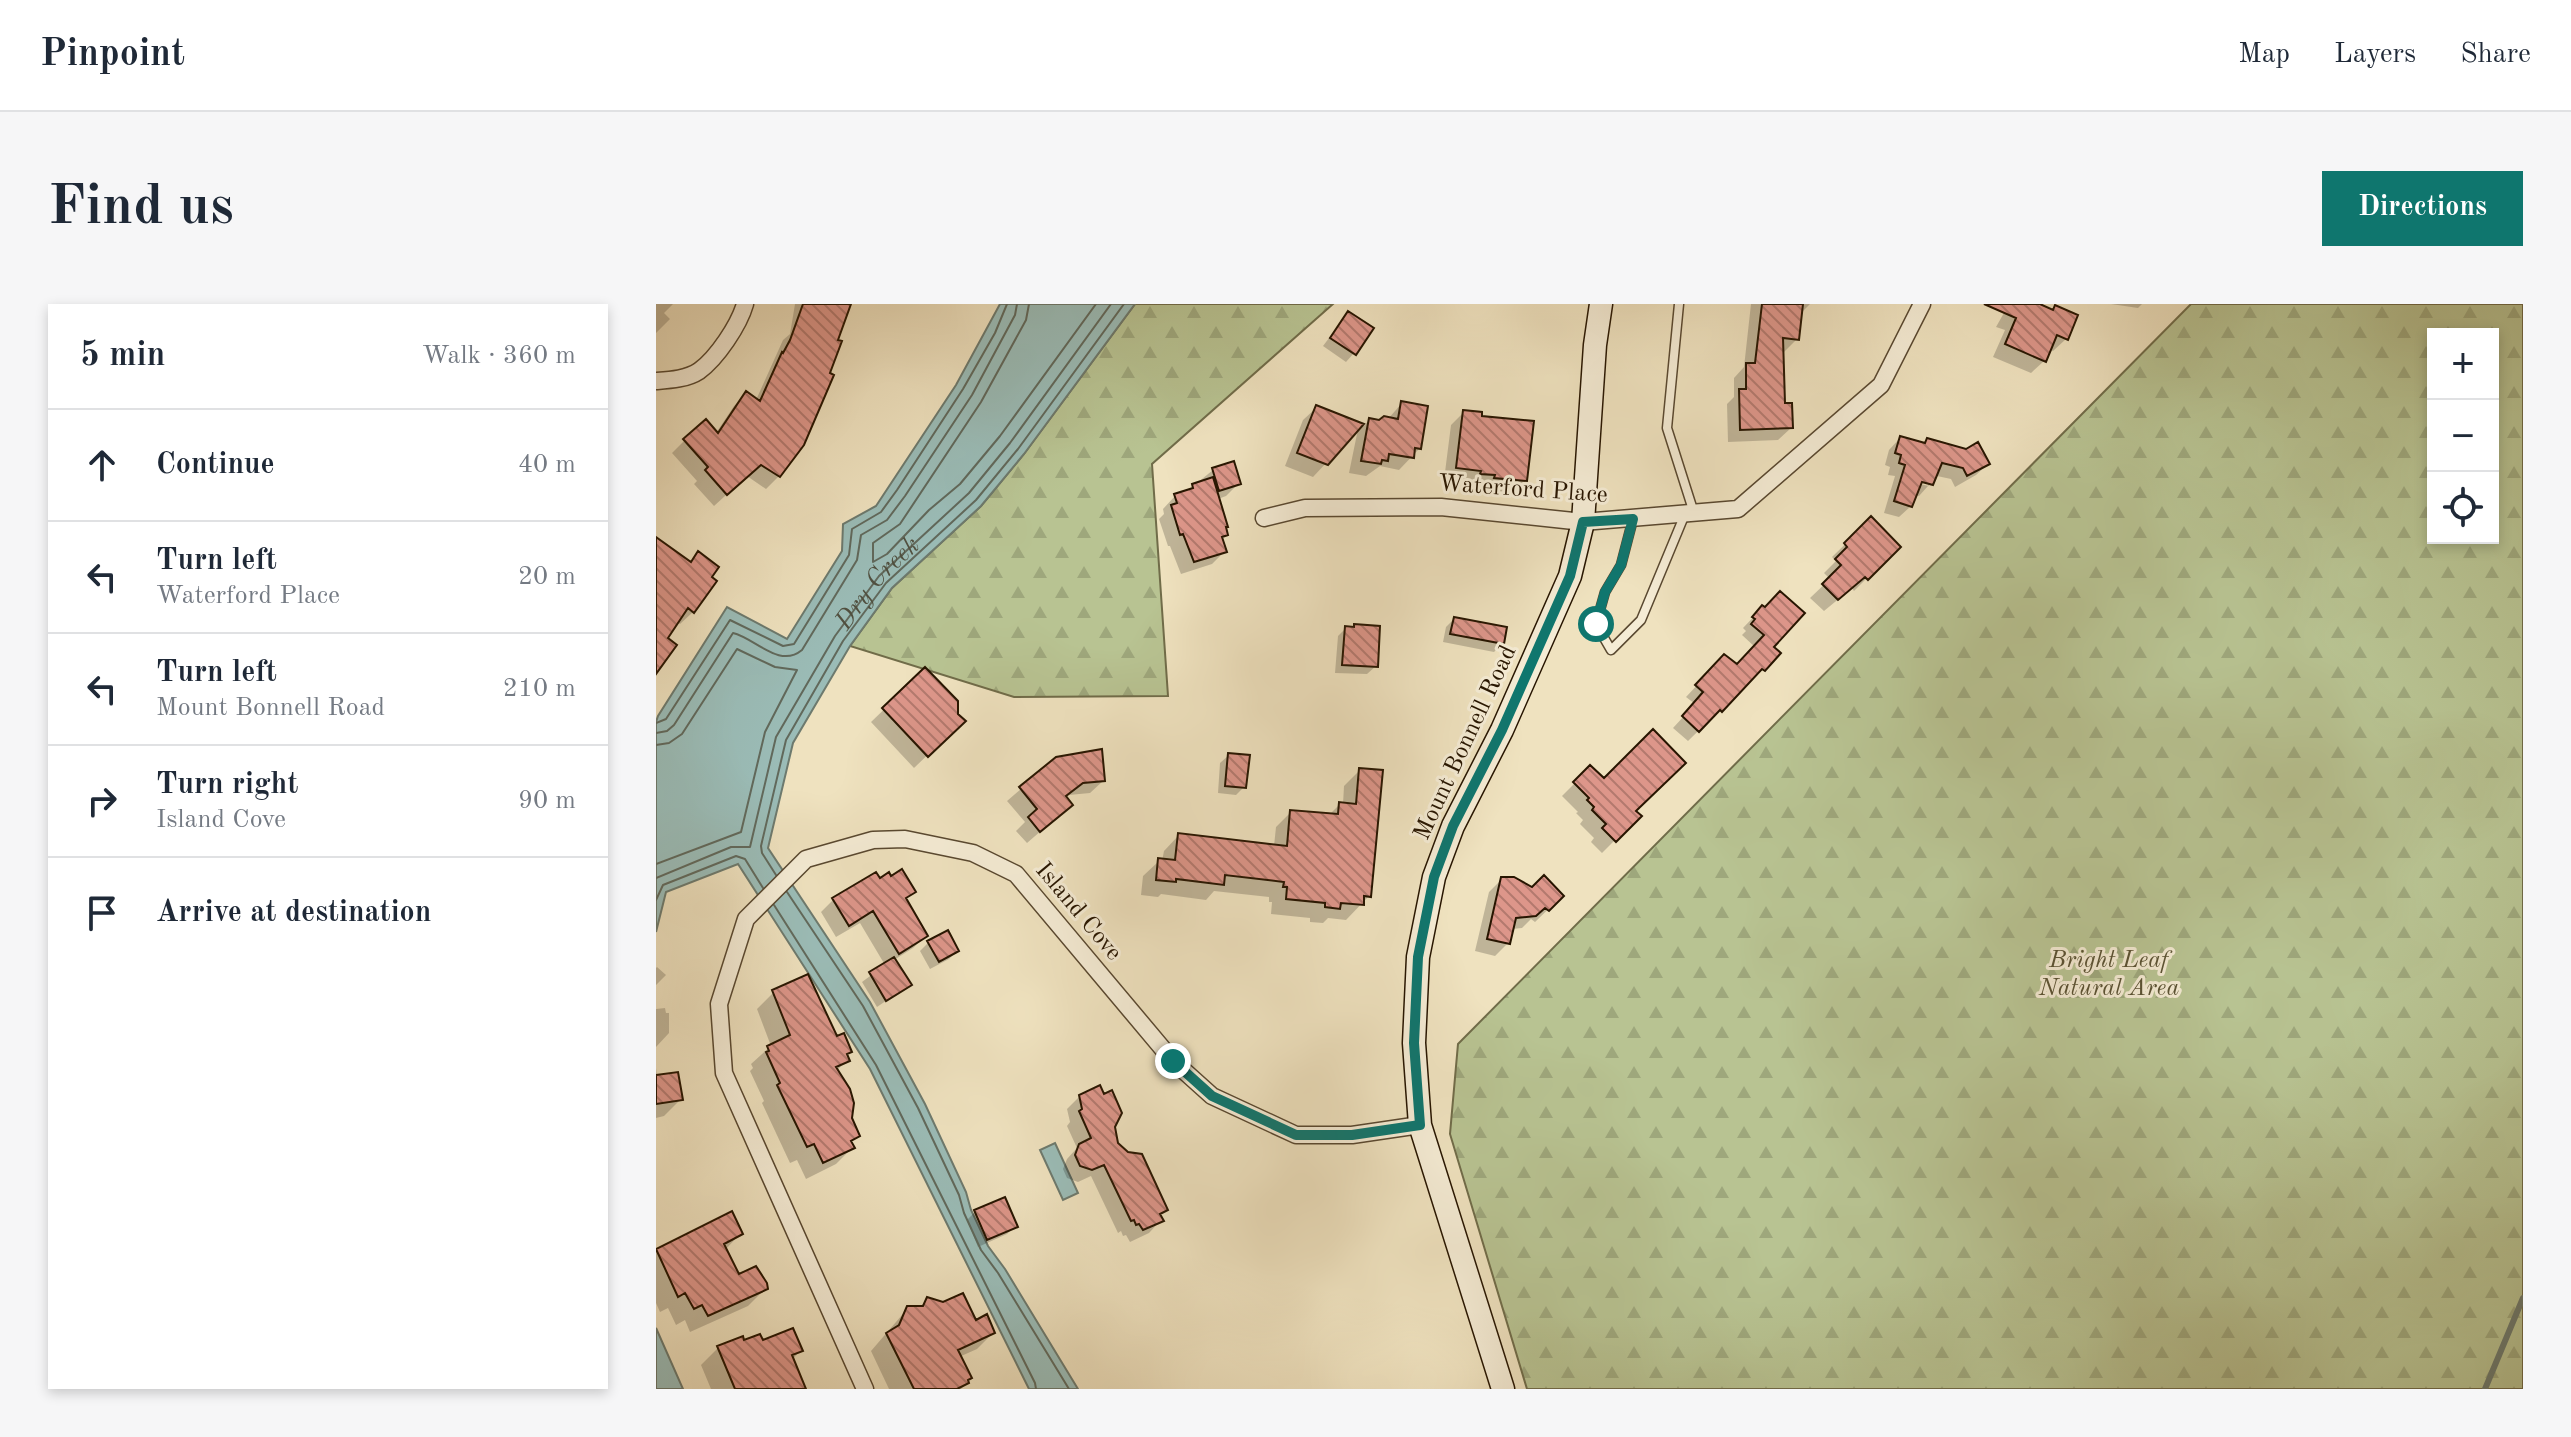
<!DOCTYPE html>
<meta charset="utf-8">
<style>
:root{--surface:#fff;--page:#f6f6f7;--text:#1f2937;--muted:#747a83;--line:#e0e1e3;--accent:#0f766e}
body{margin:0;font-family:"Old Standard TT",serif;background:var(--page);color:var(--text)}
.controls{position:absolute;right:24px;top:24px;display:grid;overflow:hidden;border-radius:0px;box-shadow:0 4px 12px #0003}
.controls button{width:72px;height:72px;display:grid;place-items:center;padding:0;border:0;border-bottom:2px solid var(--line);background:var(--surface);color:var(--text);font:40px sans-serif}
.stop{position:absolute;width:24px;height:24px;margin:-18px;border:6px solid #0f766e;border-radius:50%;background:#fff}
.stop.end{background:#0f766e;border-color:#fff;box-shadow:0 2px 8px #0008}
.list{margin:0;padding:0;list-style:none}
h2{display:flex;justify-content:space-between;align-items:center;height:104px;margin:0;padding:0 32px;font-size:34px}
h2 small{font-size:26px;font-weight:400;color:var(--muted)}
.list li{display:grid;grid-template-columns:52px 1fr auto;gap:24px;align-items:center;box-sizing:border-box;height:112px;padding:0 32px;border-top:2px solid var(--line)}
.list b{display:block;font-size:30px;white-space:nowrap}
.list p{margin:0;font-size:26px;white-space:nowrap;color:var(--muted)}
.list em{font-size:26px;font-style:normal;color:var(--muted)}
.icon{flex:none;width:44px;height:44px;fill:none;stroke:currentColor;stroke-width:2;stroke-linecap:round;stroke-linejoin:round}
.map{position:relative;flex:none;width:1867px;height:1085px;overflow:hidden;border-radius:0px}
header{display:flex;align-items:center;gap:48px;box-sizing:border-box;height:112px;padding:0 40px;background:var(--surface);border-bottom:2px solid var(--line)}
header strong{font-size:38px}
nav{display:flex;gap:44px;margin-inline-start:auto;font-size:28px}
.intro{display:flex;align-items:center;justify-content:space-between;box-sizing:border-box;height:192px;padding:0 48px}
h1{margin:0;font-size:56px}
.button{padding:20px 36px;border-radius:0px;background:var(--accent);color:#fff;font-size:28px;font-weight:700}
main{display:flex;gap:48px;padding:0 48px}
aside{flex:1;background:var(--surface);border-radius:0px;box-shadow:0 4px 12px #0003}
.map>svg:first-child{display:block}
.forest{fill:url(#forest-firs);stroke:#706c49;stroke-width:2;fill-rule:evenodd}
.water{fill:#9bbdb8;stroke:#6d7a6e;stroke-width:2}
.shadow{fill:#0003;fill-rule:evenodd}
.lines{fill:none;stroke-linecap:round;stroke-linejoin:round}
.shore{stroke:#61695c;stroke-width:2}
.stream{stroke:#6d7a6e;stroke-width:6}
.building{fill:url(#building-back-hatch);stroke:#271500;stroke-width:2}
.lane-casing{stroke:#594830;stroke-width:11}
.street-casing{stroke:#594830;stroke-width:19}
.secondary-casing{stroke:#271500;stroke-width:25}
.lane{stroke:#f5ecd5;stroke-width:8}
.street{stroke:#f5ecd5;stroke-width:16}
.secondary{stroke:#f5ecd5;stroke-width:22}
.route{stroke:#0f766e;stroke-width:10}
.labels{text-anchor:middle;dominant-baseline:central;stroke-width:6;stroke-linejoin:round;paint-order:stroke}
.street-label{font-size:24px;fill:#271500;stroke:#f5ecd5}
.park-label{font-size:24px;font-style:italic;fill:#5a5233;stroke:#f5ecd5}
.water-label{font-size:26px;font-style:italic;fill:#505040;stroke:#f5ecd5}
</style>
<header>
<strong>Pinpoint</strong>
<nav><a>Map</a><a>Layers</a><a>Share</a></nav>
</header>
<div class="intro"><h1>Find us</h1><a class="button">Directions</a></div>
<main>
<aside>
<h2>5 min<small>Walk · 360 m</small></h2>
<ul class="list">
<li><svg class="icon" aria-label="ahead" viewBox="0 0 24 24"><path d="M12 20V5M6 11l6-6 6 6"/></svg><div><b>Continue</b></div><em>40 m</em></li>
<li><svg class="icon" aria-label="left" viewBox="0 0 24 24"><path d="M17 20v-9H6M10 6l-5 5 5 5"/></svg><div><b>Turn left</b><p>Waterford Place</p></div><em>20 m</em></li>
<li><svg class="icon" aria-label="left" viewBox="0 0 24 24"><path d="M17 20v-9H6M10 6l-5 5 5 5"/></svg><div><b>Turn left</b><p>Mount Bonnell Road</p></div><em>210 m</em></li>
<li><svg class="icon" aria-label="right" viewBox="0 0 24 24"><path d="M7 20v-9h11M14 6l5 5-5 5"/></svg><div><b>Turn right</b><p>Island Cove</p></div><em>90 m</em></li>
<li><svg class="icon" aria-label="arrive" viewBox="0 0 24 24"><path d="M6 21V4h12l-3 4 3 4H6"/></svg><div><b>Arrive at destination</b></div></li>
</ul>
</aside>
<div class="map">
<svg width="1867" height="1085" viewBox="0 0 1867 1085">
<defs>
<pattern id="forest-firs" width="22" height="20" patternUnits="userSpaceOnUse" patternTransform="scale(2)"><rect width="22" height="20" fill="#b8c392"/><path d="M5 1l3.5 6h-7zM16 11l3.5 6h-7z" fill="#9ea77c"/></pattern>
<pattern id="building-back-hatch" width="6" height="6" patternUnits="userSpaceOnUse" patternTransform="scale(2)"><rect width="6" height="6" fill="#dd968a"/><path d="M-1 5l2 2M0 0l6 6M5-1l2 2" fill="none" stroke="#b3796e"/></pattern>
</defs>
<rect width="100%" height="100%" fill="#efe2bf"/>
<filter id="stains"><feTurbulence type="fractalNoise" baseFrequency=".0025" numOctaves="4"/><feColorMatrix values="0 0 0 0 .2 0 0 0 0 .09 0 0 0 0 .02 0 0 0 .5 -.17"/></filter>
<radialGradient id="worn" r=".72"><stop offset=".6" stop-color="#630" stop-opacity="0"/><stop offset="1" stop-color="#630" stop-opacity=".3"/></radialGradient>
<path class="forest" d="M479,0H677L496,160L512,392L358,393L194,342L236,284L325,202L368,150Z
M1535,0H1867V1085H871L794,830L802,740ZM1837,30V234H1777V30Z"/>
<path class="water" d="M344,0H479L368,150L325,202L236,284L194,342L137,439L112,544L214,698L269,800L310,888L315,906L332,942L349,965L422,1085H373L214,765L82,560L10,588L0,628V418L2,412L71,303L131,335L186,247L187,220L220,202L300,81Z
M399,839L422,889L407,896L384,846Z
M0,1024L27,1085H0Z"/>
<path class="shadow" d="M0,0H17L8,9L14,15L0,29Z
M139,0H195L123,172L110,185L91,172L58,202L38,180L41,177L16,149L29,136L60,129L78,102L90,90L100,96L127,36L134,30Z
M1095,0H1154L1144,10L1141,35L1128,48H1125L1127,101L1135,124L1122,136L1072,138L1071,100L1078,93V74L1088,63Z
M1353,0H1378L1410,35L1397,47L1393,45L1388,57L1375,69L1337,53L1349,26L1340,23Z
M1455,0H1486L1482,4Z
M692,9L698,49L690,58L667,42Z
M746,99L764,144L743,166L724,162L710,172L693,169L702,125L657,173L629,162L647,116L660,104L708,122L713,116L724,118L732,115Z
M808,108L869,176L857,189L827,186V183L813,182V179L788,176L795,121Z
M1244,134L1267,140L1271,136L1332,160L1320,171L1299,183L1295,175L1281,172L1263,192L1259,191L1255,202L1243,213L1228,209L1239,172L1232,171L1234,163L1229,161L1233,146ZM1256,174L1273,178V182L1255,178Z
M557,166L583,179L570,192L562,195L570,230L565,235L569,247L556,260L525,270L514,242H512L503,215L508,210L507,205L519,192L530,188Z
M1215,215L1242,243L1198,287L1196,284L1168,307L1154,294L1174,275L1168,269L1180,257L1176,253Z
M0,235L33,259L42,250L37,308L24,320L21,318L9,334L0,364Z
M1106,304L1116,343L1122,349L1032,437L1017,424L1039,400L1030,393L1058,363L1081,362L1099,343L1086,331L1090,327L1087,324Z
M798,315L846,340L838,348L787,338L790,323Z
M699,322L720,362L711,370L679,369L682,332L690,324Z
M269,366L307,417L258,464L215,418Z
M573,451L588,483L580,491L562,489L564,459Z
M400,455L447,477L434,489L413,491L409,494L415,501L371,539L360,527L369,518L351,497Z
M934,464L983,512L946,549L935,538L938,534L924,520L927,516L920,509L922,508L906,492Z
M704,466L713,592L690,616L672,614L667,619L654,618V614L615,610L616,598H613V593L558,587L550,596L505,590L502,593L485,591L487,572L503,557H506L508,547L523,531L618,542L620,523L635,508L673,511L684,500H687L688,482Z
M846,575L876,586L906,592L879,618L875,615L866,624L856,625L852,639L839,652L819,647L833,588Z
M223,576L257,588L249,596L270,632L257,644L238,656L253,681L221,703L206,678L229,661L204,619L180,633L165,608L177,596Z
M272,639L301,647L293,655L274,665L264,647Z
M1,663L10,671L0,681V664Z
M118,688L190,751L192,756L180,767L202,832L194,839L196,844L180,860L150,875L141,856L134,859L106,799L108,797L94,767L97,764L95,760L115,742L101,705Z
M9,704L10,709H13V729L0,743V705Z
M0,764L1,773L25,795L8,812L0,814Z
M424,792L457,823L460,840L510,906L503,912L505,916L493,929L474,938L470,931L467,932L465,927L462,929L435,872L422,878L411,874L407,865L411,855L421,844L411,822L414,818L411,805Z
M319,908L359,922L351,930L322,943L311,916Z
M75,910L85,929L69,946L82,972L110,984L92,1002L34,1028L29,1016L20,1021L12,1004L4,1008L0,999V947Z
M272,995L337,1029L321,1045L303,1053L311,1079L305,1085H233L215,1047L252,1004H263Z
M87,1039H106L144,1047L136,1056L148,1085H55L45,1061L62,1044Z"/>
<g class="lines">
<g class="shore">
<path d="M373,0L370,16L325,98L244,220L217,239V258L231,250L273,206L304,180L344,132L440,0"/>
<path d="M0,419L10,415L74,316L127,342L138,340L193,251L196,225L225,208L241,186L307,85L339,29L351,0"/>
<path d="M0,429L11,427L18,421L77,329C99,334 123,365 146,346L201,256L205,231L231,216L249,192L316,91L359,11L361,0"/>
<path d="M0,441L13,439L26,430L81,345L119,363L141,366L109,428L85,528L0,560"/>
<path d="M120,571L106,549L105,542L130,436L187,337L230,279L320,196L362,145L468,0"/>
<path id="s1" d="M0,574L75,543H94L120,433L179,332L223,272L313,189L354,139L455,0"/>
<path d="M131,588L207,702L262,804L303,891L308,909L325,946L342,969L413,1085"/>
<path d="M0,596L7,581L80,552L89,555L107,584"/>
<path d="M118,601L220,761L379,1079L380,1085"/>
</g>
<path class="stream" d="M1829,1085L1867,994"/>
</g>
<path class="building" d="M147,0H195L182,36L186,37L174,69L178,71L148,141L124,173L105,161L71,191L49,166L52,163L27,135L50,115L62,129L90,87L104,97L126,48L127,49L134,36Z
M1106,0H1147L1143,36L1127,34L1129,99H1136L1137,124L1084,126L1083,85H1090V59H1099Z
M1328,0H1384L1397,6L1399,1L1422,11L1412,36L1401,31L1390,58L1349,40L1360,14Z
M692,7L718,24L700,51L674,34Z
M745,97L772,102L765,145L759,144L758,154L733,150L732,157L726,156L725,160L705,157L713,114L723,116L728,112L742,115Z
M660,101L708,120L672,161L641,149Z
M807,106L826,108V112L878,117L871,177L838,174L839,171L824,170L825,167L800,164Z
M1244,132L1269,139L1271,134L1310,145L1322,138L1334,160L1311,172L1307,164L1286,159L1277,181L1266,178L1256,203L1238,197L1249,161L1243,159L1245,151L1239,149Z
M578,157L585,180L563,187L556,164Z
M557,173L572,223H570L572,231L566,233L571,248L538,258L527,230L524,231L515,201L521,199L518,190L537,184L536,180Z
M1215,212L1245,243L1212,276L1209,273L1182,296L1166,280L1185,261L1179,255L1191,243L1188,239Z
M0,233L35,258L42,247L63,263L56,273L61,277L38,309L32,304L12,334L21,341L0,370Z
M1124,287L1149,309L1118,343L1125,349L1109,367L1106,365L1066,408L1064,406L1043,428L1026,412L1047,388L1039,381L1068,350L1081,360L1108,331L1095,320L1099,315L1096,313L1106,301L1109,303Z
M798,313L851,323L848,340L794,330Z
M698,320L724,322L722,363L686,361L689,322L698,323Z
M269,363L302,397V410L310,417L272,453L226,404Z
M997,425L1030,459L980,507L986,512L960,538L946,524L950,520L936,506L938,503L931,496L933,494L917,478L934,461L948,474Z
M446,445L449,477L427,479L410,492L417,501L384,528L372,513L381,505L363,483L400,453Z
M572,449L594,451L590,484L569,482Z
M703,464L727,466L715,593L708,592V601L685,599L684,605L669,603V599L630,595L631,583H627L628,578L569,571L568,581L520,575V578L500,576L502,554L519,556L522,529L631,542L634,506L682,510L683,498L700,500Z
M246,565L260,588L250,594L272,632L243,650L217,607L193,622L176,594L220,568L224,574L233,568L235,572Z
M888,571L908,592L893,607L889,604L880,612L860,614L854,640L831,635L845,573H858L876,583Z
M292,626L303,647L283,658L271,637Z
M238,653L256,681L230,697L213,668Z
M152,670L181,732L188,729L196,748L191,750L194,757L180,763L194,785L198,799L196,814L204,832L195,837L199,844L167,859L158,840L151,843L121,781L124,779L110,748L113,747L111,742L134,731L116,686Z
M22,768L27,796L0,800V771Z
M444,781L448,790L456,786L466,809L459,823L462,839L472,848L486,850L512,906L504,910L508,917L487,926L483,920L480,921L478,916L475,917L448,861L436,866L424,862L419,851L423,840L435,834L423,807L426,805L423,791Z
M349,893L362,923L331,936L318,906Z
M76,907L87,930L68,940L83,970L100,962L111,979L112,985L52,1012L46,1001L38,1005L29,989L22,993L0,945Z
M307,989L320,1016L331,1010L339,1029L302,1046L316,1074L312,1076L313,1079L301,1085H258L230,1029L243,1021L251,1002H267L271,993L287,998Z
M137,1024L147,1047L136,1051L150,1085H79L61,1042L87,1032L88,1036L104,1030L107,1036Z"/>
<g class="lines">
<g class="lane-casing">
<path id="lane" d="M1023,0L1011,124L1038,209
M977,215L965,261L949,288L940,320L955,346L985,316L1029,210"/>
</g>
<g class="street-casing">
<path id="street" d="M0,77C14,76 31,75 43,67C61,54 83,21 89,0
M608,214L649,204L785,203L927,218L1082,205L1225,81L1266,0
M209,1085L68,769L63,700L90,615L150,555L217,536L249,535L317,549L360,570L517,757L556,792L640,831H696L764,821"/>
</g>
<g class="secondary-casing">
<path id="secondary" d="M847,1085L764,821L758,739L762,653L778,573L797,522L846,426L914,272L927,218L939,41L945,0"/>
</g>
<use href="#lane" class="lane"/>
<use href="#street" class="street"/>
<use href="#secondary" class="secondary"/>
</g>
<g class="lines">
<path class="route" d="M517,757L556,792L640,831H696L764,821L758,739L762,653L778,573L797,522L846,426L914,272L927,218L977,215L965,261L949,288L940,320"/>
</g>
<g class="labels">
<g class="street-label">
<text transform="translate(867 186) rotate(4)">Waterford Place</text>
<text transform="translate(810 439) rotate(-65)">Mount Bonnell Road</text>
<text transform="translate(422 608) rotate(50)">Island Cove</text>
</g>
<g class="park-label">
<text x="1453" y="657">Bright Leaf<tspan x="1453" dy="28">Natural Area</tspan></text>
</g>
<g class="water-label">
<text stroke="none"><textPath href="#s1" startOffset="398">Dry Creek</textPath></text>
</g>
</g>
<rect width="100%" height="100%" filter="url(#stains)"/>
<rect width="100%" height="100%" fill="url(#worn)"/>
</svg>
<div class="controls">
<button>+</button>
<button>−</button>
<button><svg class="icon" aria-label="locate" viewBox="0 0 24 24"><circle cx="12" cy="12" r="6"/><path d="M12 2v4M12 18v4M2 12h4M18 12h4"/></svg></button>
</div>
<div class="stop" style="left:940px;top:320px"></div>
<div class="stop end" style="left:517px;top:757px"></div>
</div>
</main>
